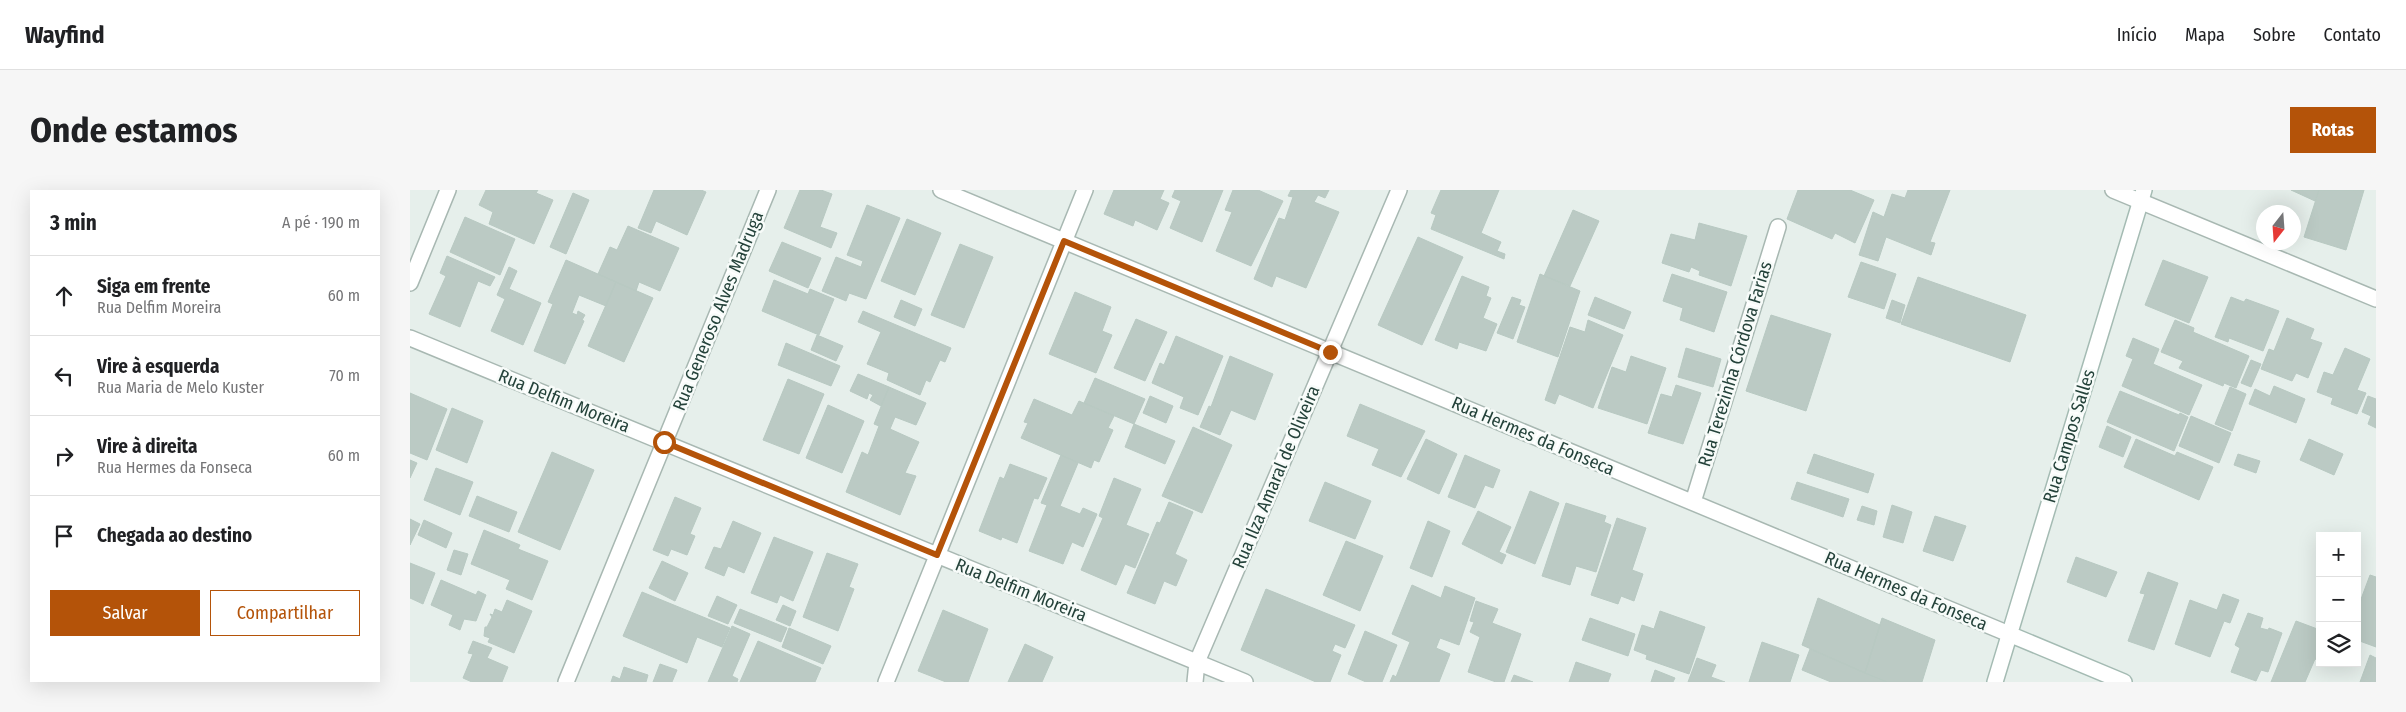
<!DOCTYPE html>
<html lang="pt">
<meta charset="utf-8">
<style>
:root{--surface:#fff;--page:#f6f6f6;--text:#202124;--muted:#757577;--line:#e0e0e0;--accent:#b45309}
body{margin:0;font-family:"Fira Sans Condensed",sans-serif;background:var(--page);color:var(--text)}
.controls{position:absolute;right:15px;bottom:15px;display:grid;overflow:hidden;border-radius:0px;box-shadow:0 5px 20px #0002}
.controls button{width:45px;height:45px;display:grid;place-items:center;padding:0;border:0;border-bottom:1px solid var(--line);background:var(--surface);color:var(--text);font:25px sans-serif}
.compass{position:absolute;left:1846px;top:15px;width:45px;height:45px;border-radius:50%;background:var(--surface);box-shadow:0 5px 20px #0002;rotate:197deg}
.stop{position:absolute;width:15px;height:15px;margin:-11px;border:4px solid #b45309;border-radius:50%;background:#fff}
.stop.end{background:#b45309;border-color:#fff;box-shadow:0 1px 5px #0008}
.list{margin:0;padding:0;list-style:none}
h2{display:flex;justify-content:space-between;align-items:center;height:65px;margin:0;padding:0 20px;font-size:21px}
h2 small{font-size:16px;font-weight:400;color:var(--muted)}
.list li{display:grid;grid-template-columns:32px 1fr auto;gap:15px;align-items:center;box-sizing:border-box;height:80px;padding:0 20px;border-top:1px solid var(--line)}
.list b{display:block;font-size:19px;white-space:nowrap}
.list p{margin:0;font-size:16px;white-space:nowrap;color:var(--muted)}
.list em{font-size:16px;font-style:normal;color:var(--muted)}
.actions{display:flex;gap:10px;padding:15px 20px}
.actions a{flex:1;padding:11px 0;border:1px solid var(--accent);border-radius:0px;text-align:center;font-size:18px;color:var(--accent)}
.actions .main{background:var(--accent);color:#fff}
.icon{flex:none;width:28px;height:28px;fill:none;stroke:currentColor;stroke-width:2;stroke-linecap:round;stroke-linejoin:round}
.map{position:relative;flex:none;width:1966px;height:492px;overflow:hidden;border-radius:0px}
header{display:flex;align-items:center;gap:30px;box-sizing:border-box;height:70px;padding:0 25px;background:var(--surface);border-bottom:1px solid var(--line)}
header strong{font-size:24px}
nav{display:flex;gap:28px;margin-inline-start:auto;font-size:18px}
.intro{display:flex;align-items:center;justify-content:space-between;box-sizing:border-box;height:120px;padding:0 30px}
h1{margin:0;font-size:35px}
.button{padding:12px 22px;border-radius:0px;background:var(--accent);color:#fff;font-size:18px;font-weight:700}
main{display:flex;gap:30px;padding:0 30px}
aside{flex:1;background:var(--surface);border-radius:0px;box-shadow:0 5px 20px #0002}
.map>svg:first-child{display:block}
.building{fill:#bbcac4;stroke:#b8c9c2}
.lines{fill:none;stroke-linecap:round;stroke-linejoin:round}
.street-casing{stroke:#a8b8b2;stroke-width:18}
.secondary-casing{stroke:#a4bbb3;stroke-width:18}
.street{stroke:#fff;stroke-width:15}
.secondary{stroke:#fff;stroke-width:15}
.route{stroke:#b45309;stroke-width:6}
.labels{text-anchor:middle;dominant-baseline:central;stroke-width:5;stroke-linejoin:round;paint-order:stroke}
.street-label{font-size:18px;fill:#24423a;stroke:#f7fbf9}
</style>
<header>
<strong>Wayfind</strong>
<nav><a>Início</a><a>Mapa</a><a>Sobre</a><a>Contato</a></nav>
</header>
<div class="intro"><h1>Onde estamos</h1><a class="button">Rotas</a></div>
<main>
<aside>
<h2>3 min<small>A pé · 190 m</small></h2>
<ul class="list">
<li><svg class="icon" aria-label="ahead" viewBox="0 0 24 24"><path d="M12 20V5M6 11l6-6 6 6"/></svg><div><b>Siga em frente</b><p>Rua Delfim Moreira</p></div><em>60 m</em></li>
<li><svg class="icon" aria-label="left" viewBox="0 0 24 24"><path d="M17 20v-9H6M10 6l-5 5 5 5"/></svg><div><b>Vire à esquerda</b><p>Rua Maria de Melo Kuster</p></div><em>70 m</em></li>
<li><svg class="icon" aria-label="right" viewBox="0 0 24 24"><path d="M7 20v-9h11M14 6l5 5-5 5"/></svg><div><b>Vire à direita</b><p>Rua Hermes da Fonseca</p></div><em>60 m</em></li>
<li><svg class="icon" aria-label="arrive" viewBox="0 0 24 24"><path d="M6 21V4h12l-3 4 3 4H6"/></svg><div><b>Chegada ao destino</b></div></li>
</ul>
<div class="actions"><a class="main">Salvar</a><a>Compartilhar</a></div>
</aside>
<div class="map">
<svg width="1966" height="492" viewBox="0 0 1966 492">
<rect width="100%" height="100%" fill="#e6efeb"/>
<path class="building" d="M76,0H128L126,3L143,10L124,54L79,34L83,22L69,15Z
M244,0H291L296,2L277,45L246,31L241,43L228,38Z
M390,0H411L422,4L410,37L427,43L421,58L374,38Z
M704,0H754L750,9L759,13L747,40L725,30L723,36L694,24Z
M765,0H813L792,52L760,38L771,11L762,7Z
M823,0H848L873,11L841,76L806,61L822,22L815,20Z
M881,0H919L915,8L908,5L904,12L929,22L896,98L866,86L862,97L844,89L869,28L875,30L883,7L878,6Z
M1031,0H1089L1071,43L1091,52L1087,61L1095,64L1094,69L1021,39L1026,25L1021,23Z
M1388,0H1440L1464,10L1445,53L1425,43L1422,49L1377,29Z
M1498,0H1540L1520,52L1525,53L1521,65L1476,47L1468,71L1449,65L1463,22L1474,27L1482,4L1495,8Z
M1881,0H1909L1905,11Z
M1909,0H1954L1936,60L1894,47Z
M163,3L179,10L156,64L140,57Z
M457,15L490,28L456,109L439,103L436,111L412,101L426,67L451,77L453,71L437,65Z
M1163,20L1189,31L1160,96L1134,86Z
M55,27L105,49L90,85L40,62Z
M497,29L531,43L505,105L471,91Z
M1289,33L1337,46L1321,96L1289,85L1290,81L1281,77L1279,82L1252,73L1261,44L1285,50Z
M218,36L269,58L250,101L229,92L226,101L188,84L200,57L207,60Z
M1008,47L1053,67L1012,155L968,135Z
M372,52L411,68L398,98L359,81Z
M550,54L583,67L554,138L521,125Z
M37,66L85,87L80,96L68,91L50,137L19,124L36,86L30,83Z
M156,70L206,92L196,116L169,105L162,123L167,125L168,121L175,125L172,130L174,131L155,174L124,161L143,114L138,112Z
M1753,70L1798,87L1779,133L1735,115Z
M1451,72L1486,84L1474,119L1438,107Z
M99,77L107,81L99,99L131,113L113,155L81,141L95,109L87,105Z
M1130,84L1170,101L1148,167L1107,152Z
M1262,84L1317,102L1304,142L1270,130L1273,118L1253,111Z
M1052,86L1079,97L1076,106L1081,108L1073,128L1087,134L1076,161L1049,152L1047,159L1025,150Z
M1508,87L1616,125L1600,172L1491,134Z
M364,90L398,104L400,99L424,109L409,145L352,121Z
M206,92L243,108L214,172L178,156Z
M665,102L701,117L692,141L702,145L686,183L639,164Z
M1102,107L1111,110L1109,115L1115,117L1103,149L1087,143Z
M1185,107L1221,122L1214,139L1178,125Z
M1821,107L1834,112L1836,109L1869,121L1853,161L1819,148L1818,152L1805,147Z
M491,110L512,119L505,136L484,127Z
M1482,110L1495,115L1490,133L1476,128Z
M453,121L541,158L535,172L530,170L520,192L516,190L510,205L477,190L479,183L457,174L471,142L448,132Z
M1361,125L1421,144L1396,221L1336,201Z
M1877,128L1904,139L1900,149L1912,153L1898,188L1886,183L1882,191L1851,179L1859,159L1864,161Z
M726,129L757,142L735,191L704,178Z
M1178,130L1213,145L1183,218L1149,204L1145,214L1135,210L1160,137L1175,142Z
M1765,130L1784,138L1783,142L1839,166L1826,198L1814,193L1813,196L1769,178L1773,171L1751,162Z
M407,145L433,156L426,171L401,160Z
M766,146L813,166L788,225L770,218L774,207L742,193L750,173L754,175Z
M1723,148L1749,159L1743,174L1792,195L1779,225L1712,196L1723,169L1716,166Z
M376,153L430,176L421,196L368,175Z
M1276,158L1311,169L1303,197L1268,187Z
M1935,158L1960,169L1947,200L1956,203L1947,224L1921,214L1923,208L1907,202L1914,182L1923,185Z
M820,166L863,184L845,230L821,220L810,245L790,237L799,216L801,217Z
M1221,166L1256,178L1237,234L1188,218L1202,177L1216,182Z
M1841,170L1851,174L1841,197L1831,193Z
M448,184L479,197L471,216L460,210L463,205L459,203L457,209L440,201Z
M685,188L735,209L724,234L674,213Z
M378,189L414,204L389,264L353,250Z
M1266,195L1291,203L1273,254L1238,243L1251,204L1262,207Z
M1864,196L1895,209L1886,233L1839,214L1845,199L1860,206Z
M479,197L516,213L506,235L485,227L480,239L509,252L495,283L506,286L490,325L436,302L452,262L458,265L469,236L464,234Z
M1820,197L1836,204L1822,241L1805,234Z
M1710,201L1769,225L1770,223L1778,227L1764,261L1697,232Z
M0,203L37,219L17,270L0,263Z
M740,206L763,216L756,233L733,223Z
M1958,206L1966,209V238L1958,234L1961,226L1952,222Z
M624,209L662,225L669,211L704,226L698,238L703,240L689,272L684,270L681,278L611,248L618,233L614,232Z
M950,214L1015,241L991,287L962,275L969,259L937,246Z
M418,215L454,231L432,283L396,268Z
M42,218L73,231L57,273L26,260Z
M1781,226L1821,243L1809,273L1769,256Z
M724,234L765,251L755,274L715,257Z
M1697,236L1721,247L1713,267L1689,257Z
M783,237L822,255L792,323L752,306Z
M1016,249L1047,264L1029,304L997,289Z
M1726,249L1765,266L1767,262L1803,277L1789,310L1714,277Z
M1899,249L1933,264L1924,285L1890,270Z
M142,262L184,280L150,360L108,342Z
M1404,264L1464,284L1458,303L1397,283Z
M1828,264L1850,271L1846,283L1824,275Z
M651,265L668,273L650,316L670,324L673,318L687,324L673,357L662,352L653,374L619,361L637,315L631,313Z
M1055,265L1090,280L1083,298L1075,295L1065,318L1038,307Z
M0,270L7,273L0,288Z
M600,274L637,288L628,309L624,308L607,353L592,347L591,350L569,341L590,287L594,289Z
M26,278L63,292L50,325L14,310Z
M704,288L731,299L716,335L739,344L725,378L715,374L706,395L671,380L693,328L689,326Z
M915,292L961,311L945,349L899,331Z
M1387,292L1439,309L1433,327L1381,309Z
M1120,301L1149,313L1125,374L1096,362Z
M67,306L107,322L99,342L59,326Z
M265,307L291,318L280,344L285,346L277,365L261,359L258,366L243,360Z
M759,312L783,322L765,364L777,370L766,396L754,391L745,414L717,403L747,332L750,333Z
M1156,313L1196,326L1194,332L1201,335L1186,382L1166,376L1160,395L1132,386Z
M1482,315L1502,322L1493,353L1473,347Z
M1452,316L1467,321L1464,335L1447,330Z
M1068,321L1101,337L1089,362L1096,365L1092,374L1052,354Z
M1525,326L1556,336L1543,371L1513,361Z
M1207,328L1236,338L1222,380L1233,384L1224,411L1211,406L1208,414L1181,405Z
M0,329L10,334L0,355Z
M14,330L42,343L36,358L8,345Z
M323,331L351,343L334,383L318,376L314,386L295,378L304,357L311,359Z
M1018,331L1040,341L1022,387L1000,378Z
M74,340L110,355L108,359L138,371L122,410L96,399L100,390L61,374Z
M364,347L403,362L383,411L370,405L367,413L341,403Z
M936,351L973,366L950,421L913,405Z
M44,360L58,364L51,385L37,380Z
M417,363L448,374L439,397L444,399L428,441L393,427Z
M1666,367L1707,382L1696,407L1657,392Z
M252,371L278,383L265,411L239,398Z
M0,373L25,383L13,414L0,408Z
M1738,382L1768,393L1744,460L1718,451L1735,404L1730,403Z
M1960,385L1966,387V457L1947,450V420Z
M31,390L66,405L68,401L76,405L66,431L54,429L50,440L39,435L43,425L21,415Z
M1002,395L1031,408L1035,396L1065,408L1049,455L1030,448L1026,458L1040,464L1029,492H980L983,485L986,487L1000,452L982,444Z
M856,399L945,435L935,458L925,454L922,461L931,465L920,492H906L831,460Z
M232,402L320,438L312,457L287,447L277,473L213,446Z
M1813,404L1829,410L1820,433L1814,431L1800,467L1765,454L1780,410L1807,420Z
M307,406L327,415L318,434L298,426Z
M1408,408L1470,435L1455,483L1392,455Z
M97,410L122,421L104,463L78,452L80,448L74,446L75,437H77L82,427L80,424L83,425L85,419L92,422Z
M1066,411L1088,419L1082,433L1111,444L1094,492H1086L1058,482L1070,447L1060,442L1064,432L1060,431Z
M373,415L386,421L380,436L366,430Z
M330,419L377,438L371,452L324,433Z
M533,420L578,439L558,492H536L508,481Z
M1250,421L1295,437L1279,484L1236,469L1237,465L1224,460L1232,435L1244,439Z
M1838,423L1853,428L1850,438L1858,440L1859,438L1872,443L1858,482L1851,480L1846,491L1821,482L1830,458L1825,455Z
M1180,428L1225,444L1218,466L1172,450Z
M1472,428L1525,450L1512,492H1477L1455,483Z
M1886,431L1910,440V471L1905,469L1895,492H1861Z
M322,436L340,444L322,486L328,489L327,492H298Z
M379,438L421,456L413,474L372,457Z
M955,441L987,455L972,492H956L938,484Z
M63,451L82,458L77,468L98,477L92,492H62L53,488L63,464L58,463Z
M348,451L411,478L405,492H330Z
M1352,452L1389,465L1380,492H1339Z
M615,454L643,467L632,492H598Z
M1400,459L1455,483L1477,492H1421L1392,480Z
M1960,465L1966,468V492H1950Z
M1287,468L1306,475L1301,487L1315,492H1278Z
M1166,472L1201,484L1198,492H1159Z
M250,474L267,480L262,492H243Z
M214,477L238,485L236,492H201L203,486L210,489Z
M1245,480L1265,488L1263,492H1241Z
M1104,485L1123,492H1101Z"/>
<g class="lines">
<g class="street-casing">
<path id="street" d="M531,0L1599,444
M1703,0L1966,109
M0,93L38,0
M0,148L835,492
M1283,312L1368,37
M156,492L358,0
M476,492L675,0
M785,492L787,472L989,0"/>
</g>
<g class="secondary-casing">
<path id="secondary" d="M1599,444L1714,492
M1585,492L1734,0"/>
</g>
<use href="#street" class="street"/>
<use href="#secondary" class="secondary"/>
</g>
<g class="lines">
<path class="route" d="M254,252L527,365L654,51L920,162"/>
</g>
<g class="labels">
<g class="street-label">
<text transform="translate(308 121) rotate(-68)">Rua Generoso Alves Madruga</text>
<text transform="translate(1325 174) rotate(-73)">Rua Terezinha Córdova Farias</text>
<text transform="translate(154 211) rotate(22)">Rua Delfim Moreira</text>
<text transform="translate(1123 246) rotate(23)">Rua Hermes da Fonseca</text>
<text transform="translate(1659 246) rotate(-73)">Rua Campos Salles</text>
<text transform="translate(866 287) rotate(-67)">Rua Ilza Amaral de Oliveira</text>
<text transform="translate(611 400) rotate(22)">Rua Delfim Moreira</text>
<text transform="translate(1496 401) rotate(23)">Rua Hermes da Fonseca</text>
</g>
</g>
</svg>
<div class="controls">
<button>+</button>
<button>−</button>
<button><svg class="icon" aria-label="layers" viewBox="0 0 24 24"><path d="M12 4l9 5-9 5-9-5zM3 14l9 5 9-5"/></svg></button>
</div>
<svg class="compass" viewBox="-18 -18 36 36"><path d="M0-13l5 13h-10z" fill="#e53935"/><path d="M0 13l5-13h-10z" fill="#757577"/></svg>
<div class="stop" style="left:254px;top:252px"></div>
<div class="stop end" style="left:920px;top:162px"></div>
</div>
</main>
